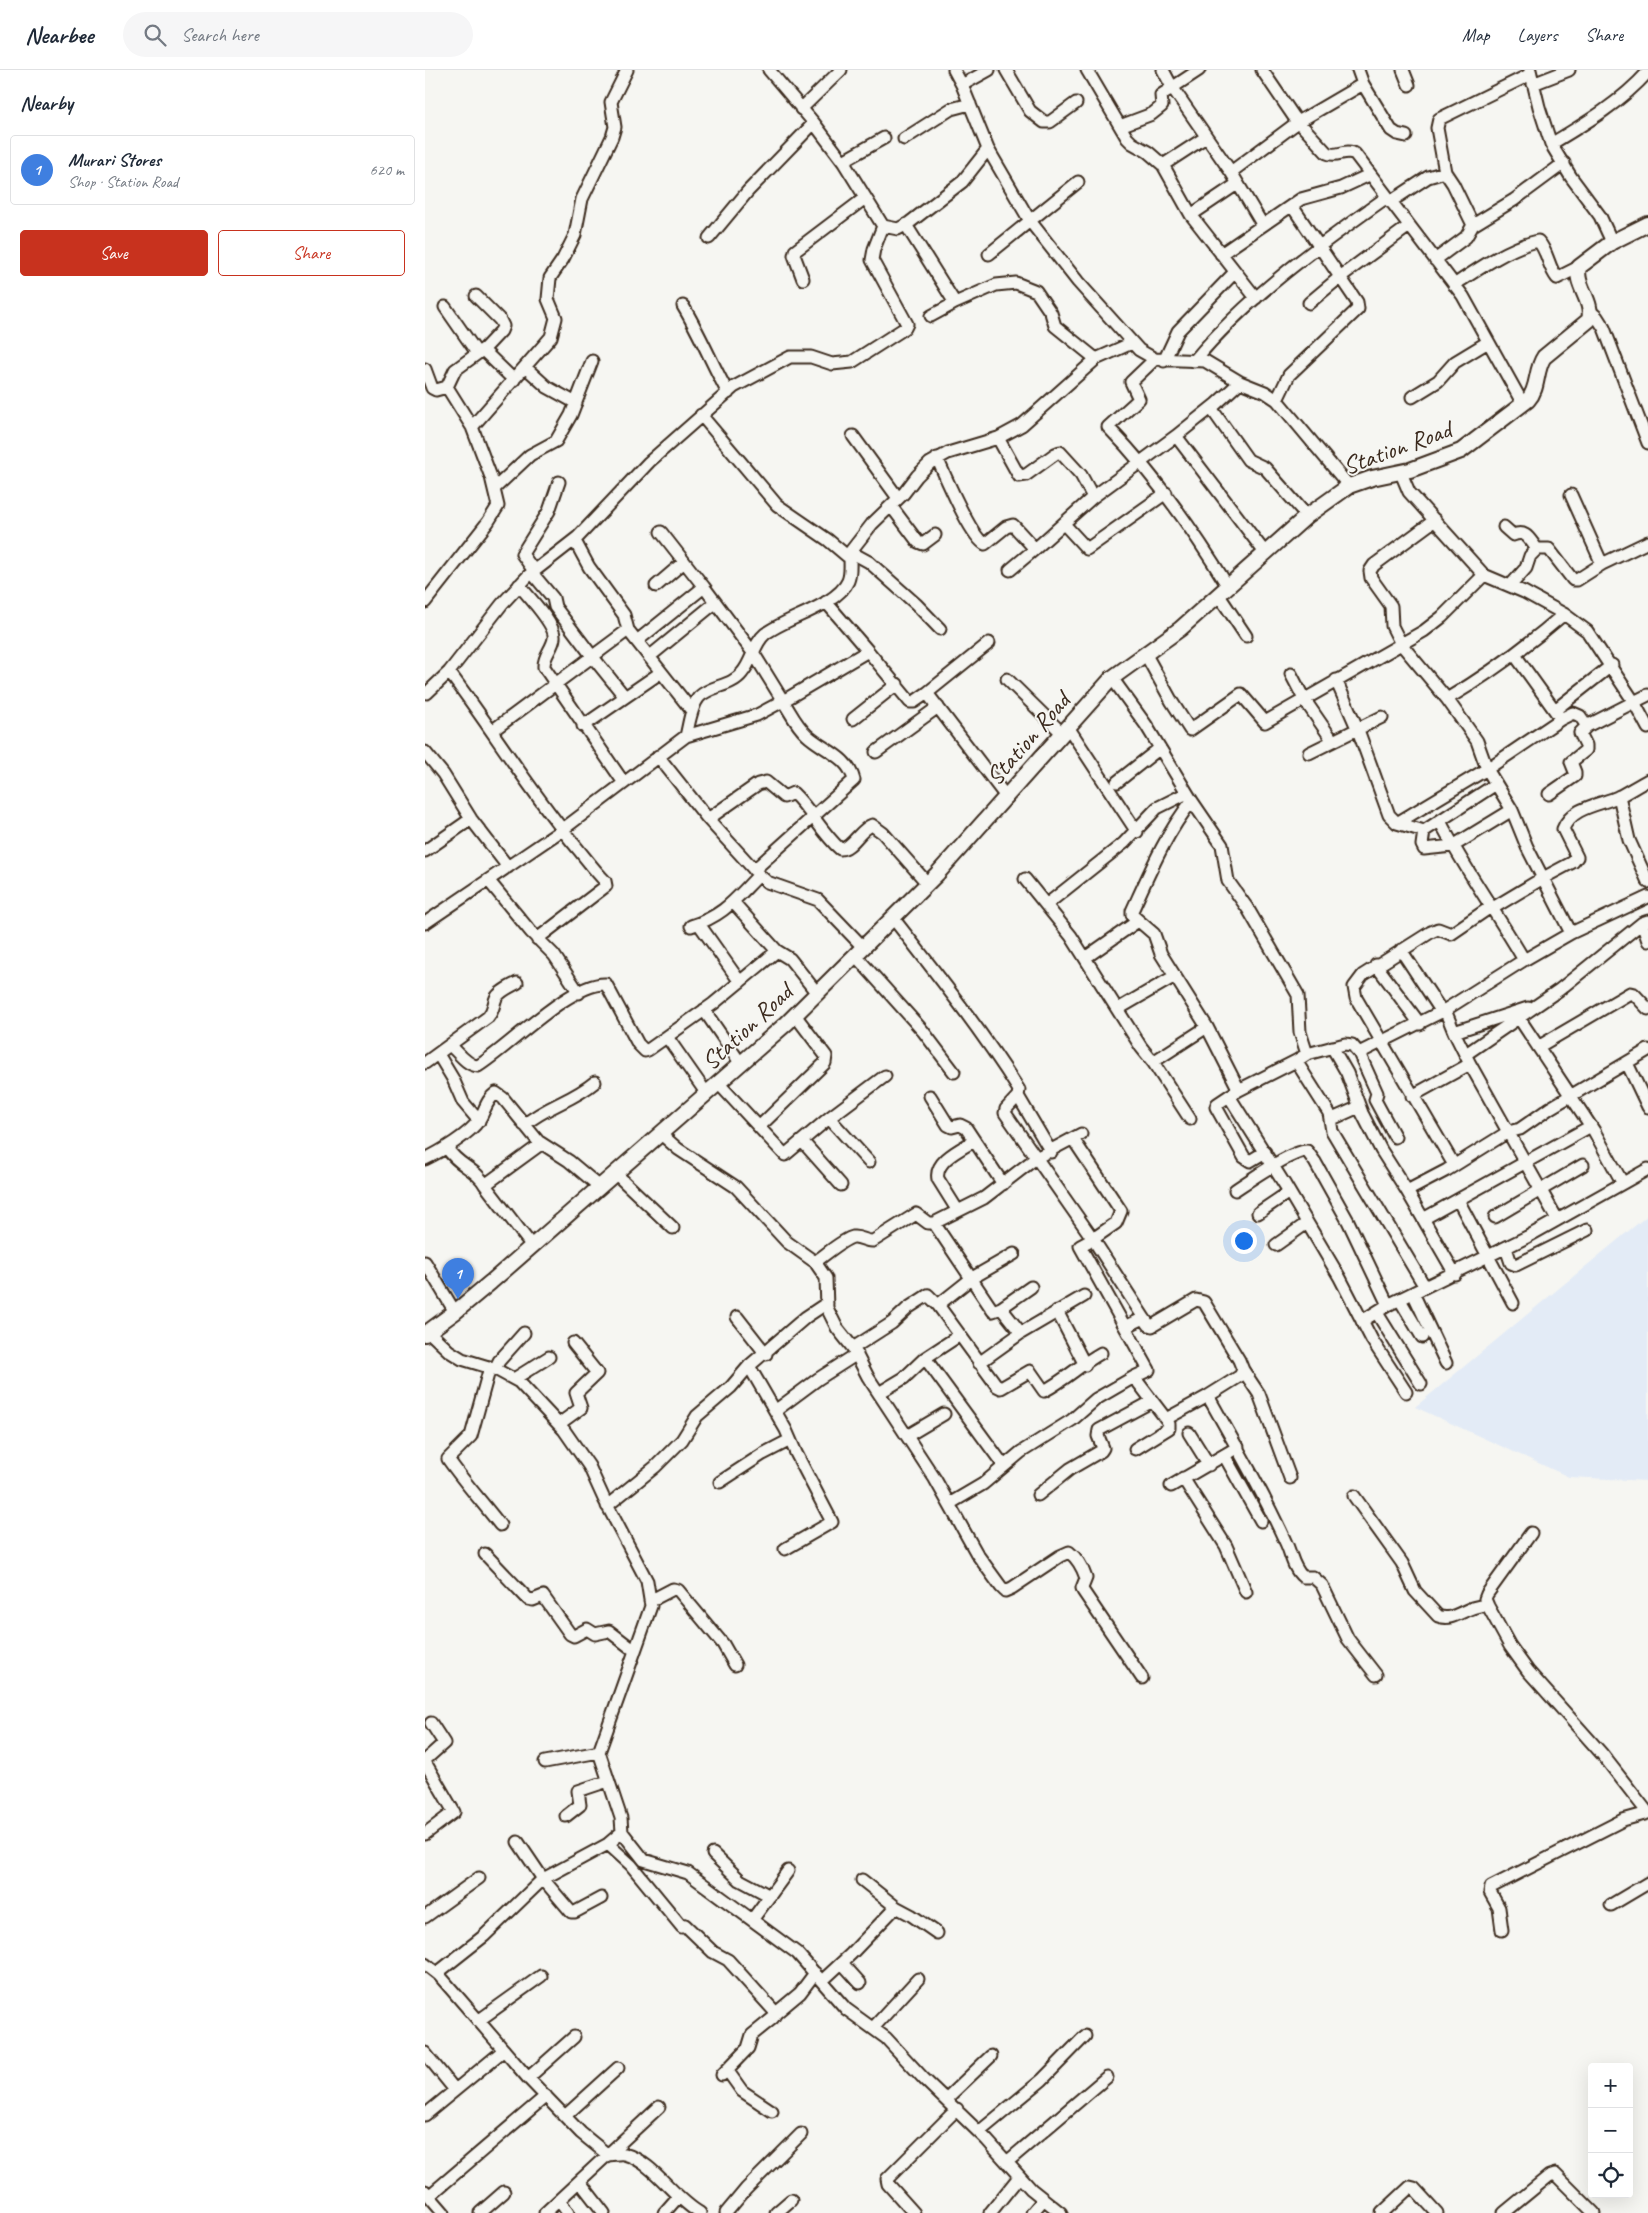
<!DOCTYPE html>
<meta charset="utf-8">
<style>
:root{--surface:#fff;--page:#f6f6f7;--text:#1f2937;--muted:#747a83;--line:#e0e1e3;--accent:#c8321e}
body{margin:0;font-family:Caveat,sans-serif;background:var(--page);color:var(--text)}
.controls{position:absolute;right:15px;bottom:15px;display:grid;overflow:hidden;border-radius:5px;box-shadow:0 5px 20px #0002}
.controls button{width:45px;height:45px;display:grid;place-items:center;padding:0;border:0;border-bottom:1px solid var(--line);background:var(--surface);color:var(--text);font:25px sans-serif}
.you{position:absolute;left:818px;top:1170px;width:18px;height:18px;margin:-12px;border:4px solid #fff;border-radius:50%;background:#1a73e8;box-shadow:0 0 0 8px #1a73e833}
.badge{display:grid;place-items:center;width:32px;height:32px;border-radius:50%;background:var(--accent);color:#fff;font-size:16px;font-weight:700}
.pin{position:absolute;translate:-50% -41px;filter:drop-shadow(0 1px 2px #0008)}
.pin::after{content:'';position:absolute;top:26px;width:18px;height:15px;background:inherit;clip-path:polygon(0 0,100% 0,50% 100%)}
.list{margin:0;padding:0;list-style:none}
h2{display:flex;justify-content:space-between;align-items:center;height:65px;margin:0;padding:0 20px;font-size:21px}
h2 small{font-size:16px;font-weight:400;color:var(--muted)}
.list li{display:grid;grid-template-columns:32px 1fr auto;gap:15px;align-items:center;box-sizing:border-box;height:70px;margin:0 10px 10px;padding:0 10px;border:1px solid var(--line);border-radius:5px}
.list b{display:block;font-size:19px;white-space:nowrap}
.list p{margin:0;font-size:16px;white-space:nowrap;color:var(--muted)}
.list em{font-size:16px;font-style:normal;color:var(--muted)}
.actions{display:flex;gap:10px;padding:15px 20px}
.actions a{flex:1;padding:11px 0;border:1px solid var(--accent);border-radius:5px;text-align:center;font-size:18px;color:var(--accent)}
.actions .main{background:var(--accent);color:#fff}
.icon{flex:none;width:28px;height:28px;fill:none;stroke:currentColor;stroke-width:2;stroke-linecap:round;stroke-linejoin:round}
.map{position:relative;flex:none;width:1223px;height:2143px;overflow:hidden}
header{display:flex;align-items:center;gap:30px;box-sizing:border-box;height:70px;padding:0 25px;background:var(--surface);border-bottom:1px solid var(--line)}
header strong{font-size:24px}
nav{display:flex;gap:28px;margin-inline-start:auto;font-size:18px}
.search{width:350px;height:45px;background:var(--page);display:flex;align-items:center;gap:12px;box-sizing:border-box;padding:0 18px;border-radius:28px;color:var(--muted);font-size:19px}
main{display:flex}
aside{flex:1;background:var(--surface)}
.map>svg:first-child{display:block}
.built{fill:#e3ebf6}
.lines{fill:none;stroke-linecap:round;stroke-linejoin:round}
.minor-casing{stroke:#3b2a1e;stroke-width:15}
.major-casing{stroke:#3b2a1e;stroke-width:18}
.minor{stroke:#f6f6f2;stroke-width:11}
.major{stroke:#f6f6f2;stroke-width:14}
.labels{text-anchor:middle;dominant-baseline:central;stroke-width:4;stroke-linejoin:round;paint-order:stroke}
.street-label{font-size:25px;fill:#3b2a1e;stroke:#f6f6f2}
</style>
<header>
<strong>Nearbee</strong>
<div class="search"><svg class="icon" aria-label="search" viewBox="0 0 24 24"><circle cx="10" cy="10" r="6"/><path d="M15 15l6 6"/></svg>Search here</div>
<nav><a>Map</a><a>Layers</a><a>Share</a></nav>
</header>
<main>
<aside>
<h2>Nearby<small></small></h2>
<ul class="list">
<li><span class="badge" style="background:#3f7fe0">1</span><div><b>Murari Stores</b><p>Shop · Station Road</p></div><em>620 m</em></li>
</ul>
<div class="actions"><a class="main">Save</a><a>Share</a></div>
</aside>
<div class="map">
<svg width="1223" height="2143" viewBox="0 0 1223 2143">
<rect width="100%" height="100%" fill="#f6f6f2"/>
<filter id="ink" filterUnits="userSpaceOnUse"><feTurbulence type="fractalNoise" baseFrequency=".02" numOctaves="2"/><feDisplacementMap in="SourceGraphic" scale="10" xChannelSelector="R" yChannelSelector="G"/><feConvolveMatrix kernelMatrix="1 2 1 2 8 2 1 2 1" color-interpolation-filters="sRGB"/></filter>
<g filter="url(#ink)">
<path class="built" d="M1223,1145V1411L1144,1407L990,1337Z"/>
<g class="lines">
<g class="minor-casing">
<path id="minor" d="M344,0L389,53L419,93L458,156L473,159L484,153L537,112L563,79
M529,0L537,15L563,79L605,151L653,212L714,280L730,289L780,291L815,312L840,322L852,330L924,416
M581,0L605,41L619,52H625L651,33
M662,0L702,68L707,73L723,82L738,95L766,145L831,228
M738,0L747,17L806,102L837,154
M837,0L869,47L902,83C912,88 921,78 930,84L1038,226L1098,334
M978,0L984,15
M1105,0L1114,37L1126,74L1146,107L1175,146L1187,172
M938,14L966,60L972,64L981,66
M1108,14L1144,0
M537,15L564,0
M376,39L416,0
M695,56L727,44L737,36L736,25L774,0
M479,69L526,39L545,34
M1126,74C1161,53 1195,33 1223,2
M418,91L459,68
M738,95L781,67
M806,102L873,52L938,14L933,0
M1020,102L1012,58L1014,49L1106,4
M965,132L1003,107L1020,102L1028,114L1048,155
M766,145L812,114
M481,155L530,233L571,215L591,213L611,221L626,243L630,256L671,289
M284,168L323,121L389,53
M564,184L653,112
M796,184L876,129L916,118L944,105
M1010,190L1041,167L1048,155L1089,130L1139,93
M378,209L369,185L370,181L440,128
M1029,215C1053,199 1085,177 1113,171C1123,181 1123,197 1132,208L1154,197
M51,226L75,250L78,256L76,261L60,278V282L89,310
M884,233L915,207L984,156
M258,236C275,264 287,294 303,323
M20,237L52,283
M1166,242L1172,247L1179,258L1223,373
M506,246L530,233
M730,289L706,312L714,329L683,357C730,405 767,458 802,515
M739,291L753,261L810,202
M769,291C823,226 893,176 962,127
M100,297L122,317L151,333
M0,299L7,318L11,320L22,317L47,357
M815,312L791,334L751,366L841,484
M22,317L30,300L60,278
M987,327L1013,311L1030,292L1063,272
M852,330L864,305L933,239L932,232L867,136
M786,338L823,390L840,398L882,446
M276,345L352,435L403,470L422,486H433L444,492L491,534L515,559
M428,366L473,428
M573,368L594,406L601,405L630,384L635,382L656,405L668,427L751,366
M512,388C520,405 546,468 560,474L581,457L588,455L610,479L668,427
M976,403L984,422L1059,505L1099,522L1139,544L1162,561L1209,632L1223,625
M70,418L105,385L131,371L146,345L167,291
M1146,425L1177,494L1223,472
M466,436L493,472L498,474L510,465
M1010,450L949,495L945,501L946,508L966,536L967,556L976,574L1022,629
M639,454L662,479L741,423
M1079,457L1088,465C1102,460 1104,469 1112,479
M236,462L279,517
M150,471L164,497L199,545L203,560L267,641
M585,500L610,479
M109,501L97,484L124,441L134,412
M107,503L128,528L130,537L167,586L200,627
M94,515C103,526 131,555 129,568C128,578 118,586 119,597L199,713
M231,516L259,492
M1085,516L1101,498L1105,486L1112,479H1124L1148,510H1152L1177,494
M793,524L821,566
M0,532L63,452L73,436L66,407L47,357L126,267L131,248L123,229L125,208L138,189L150,165L157,129L187,67L190,57L186,32L202,0
M1139,544C1102,576 1064,604 1022,629L1052,671L1062,699L1087,740L1102,777L1146,863
M212,571L279,517L329,584L358,631L443,581L401,532
M564,573L502,623L582,728
M443,581L485,632H489L502,623
M721,585L747,632L765,660L816,624L840,652L999,561L1017,547L1059,505
M1090,585L1136,649
M224,587L290,533
M24,602C68,660 106,723 153,779C162,790 170,801 180,811L181,816L112,869
M866,604L879,629L908,671
M687,608L721,655L767,731C741,763 724,804 707,841V845L729,864L736,884L782,957L814,1020L804,1026L860,1115L915,1208L947,1270L981,1322
M582,609L638,664
M911,610L933,660L964,745L972,753L999,761L1071,714
M2,623L24,602L77,534L103,506L153,467L224,392L309,317L365,287H386L407,294L427,292L480,258L482,254L447,190L449,179L458,156
M1130,640L1187,595
M428,649L472,614
M158,656L235,603
M643,657L712,762
M67,661L203,560
M261,666L332,645L358,631C366,643 371,655 382,665C398,680 423,686 429,710L329,800
M0,682L18,704L46,749L83,797
M451,682L513,637
M884,683L957,647
M233,686L283,749L334,805L342,812L393,830L438,877
M692,712L735,678
M1124,724L1150,706V702L1146,692L1161,680V675L1155,663L1162,656
M1194,726L1204,770L1223,812
M767,731L797,775L803,811L823,839L873,925L875,962L882,984
M283,749L333,714L341,712L359,727L368,723C386,740 397,763 415,779C426,780 435,759 447,755L458,763L503,814
M1015,751C1039,799 1072,843 1099,890
M972,753L1062,699L1136,649L1148,643L1155,646L1162,656L1209,632L1223,658
M999,761L997,775L999,779L1028,776L1087,740
M0,781L46,749
M600,809L646,866L716,977L728,992L782,957
M63,810L106,862L129,885L154,923
M308,832L352,881L365,889L392,923
M621,835L699,773L732,738L762,723
M1068,838L1118,808L1148,792L1152,787L1138,759C1147,736 1176,735 1195,726C1204,721 1214,715 1223,710
M468,848C512,904 556,960 594,1020L593,1026L626,1082
M0,853L137,760L261,666C264,655 266,636 274,627C286,615 306,617 317,603C327,592 329,573 340,564C360,548 412,536 423,511C426,504 425,496 425,488L422,486L447,454L479,423L492,406L505,393L523,383L573,368L597,355L671,289L707,273
M1217,853L1223,871
M274,854L315,912
M266,856C300,845 310,829 334,805
M976,880L1017,942
M430,885L498,961L529,1002
M660,888L713,851
M951,895L995,954
M693,939L750,906
M279,940L316,994
M1020,940L1029,962L1045,994L1132,1149
M1094,948L1169,1061L1197,1112
M1029,962L1103,938
M242,967L282,1024
M25,975C33,982 42,996 53,996C84,977 146,912 181,914L213,974L220,981L223,980L288,934L352,881
M907,977L922,1003L937,1043L956,1080L982,1121L1022,1100L1083,1062L1095,1059L1125,1038L1223,980
M1113,977L1205,923L1209,924L1223,939
M934,983L952,1023L950,1030L970,1067
M13,984L28,1009L38,1032L54,1051
M1041,984L1134,920L1217,853L1223,851
M728,992L765,1049
M0,993L63,947C69,940 68,935 71,928C75,921 85,917 92,913
M1202,993L1223,1037
M294,1014L360,1085L404,1048L444,1092
M814,1020L871,991
M505,1026L523,1055L527,1057L535,1055L541,1058L578,1114
M593,1026L581,1039L580,1043L668,1169L655,1176L724,1300L709,1307L741,1349L783,1326C810,1374 838,1422 861,1473C866,1483 868,1499 878,1507H888L897,1515L923,1569L951,1605
M804,1026L792,1034L791,1037L819,1087L825,1091L840,1082
M987,1026L1045,994
M404,1048L460,1006
M905,1050L934,1037
M99,1055C123,1035 146,1032 170,1012
M334,1057L400,993L401,986L370,945
M236,1064L253,1079L311,1117L362,1172L390,1192C399,1186 418,1169 428,1167C435,1166 441,1172 448,1171L491,1144L503,1153H509L559,1128L611,1088L656,1064
M648,1069L696,1141L691,1153L668,1169L719,1248
M377,1071L416,1115
M22,1078C33,1096 52,1099 60,1115L107,1176
M0,1089C15,1082 45,1064 54,1050C60,1041 61,1030 71,1023L78,1028L113,1071L144,1091L175,1117
M1029,1095L931,928L929,917L938,905L1006,862L1013,859L1026,864L1067,836
M190,1103L248,1158
M60,1115L116,1074
M810,1120C825,1110 866,1081 882,1081L890,1092L923,1151L963,1235
M982,1121L1030,1204
M1033,1130L1088,1233
M533,1141L513,1109C509,1091 536,1079 549,1071
M833,1143L864,1122
M1070,1147L1158,1095
M998,1149L1166,1056
M509,1153L568,1241L576,1238L606,1217
M851,1175L882,1153
M1081,1178L1086,1193L1091,1195L1162,1160
M0,1192L30,1242
M390,1192L401,1208L402,1238L412,1258L428,1278L467,1253L483,1238L503,1225L513,1235L572,1316L576,1318L605,1301L619,1321C640,1310 656,1294 676,1283
M1000,1217L907,1061L904,1043L871,991L882,984L920,974L927,975L934,983L1020,940L1099,890L1146,863L1223,827
M988,1223L1021,1293
M975,1230L997,1267
M513,1235L547,1208L589,1184
M576,1238L596,1263
M632,1241L660,1295
M952,1243L996,1314
M312,1247L341,1284
M937,1251L963,1235L1102,1167L1223,1099
M700,1257L719,1248L724,1255L727,1256L771,1230L779,1232L814,1290L818,1300L815,1306L783,1326
M4,1262L24,1281L37,1289L70,1299L94,1312L139,1360L164,1396L179,1429L222,1511L226,1536L174,1682L196,1748L197,1762L183,1774L118,1809L59,1866L16,1900L14,1905L103,2008L156,2063L183,2085C188,2085 194,2083 199,2084C229,2092 248,2128 275,2143
M428,1278L443,1307L510,1409L552,1484L576,1517L580,1521L587,1518L635,1486L644,1482C652,1488 658,1499 661,1508L657,1518L658,1521L717,1608
M500,1288L579,1396
M554,1293L596,1263L659,1226
M65,1297L46,1366L23,1389C39,1412 58,1433 75,1455
M70,1299L74,1291L99,1263
M818,1300L834,1324L865,1408
M89,1309L124,1287
M454,1323L479,1308L500,1288L535,1265
M350,1341L393,1309L432,1284
M134,1354L156,1338L151,1323L172,1303L148,1273
M764,1363L784,1395
M482,1366L519,1344
M710,1379L744,1358V1354L741,1349
M799,1385L836,1451
M758,1408L801,1476L821,1522
M295,1412L338,1384L365,1370
M746,1416L813,1377
M613,1425L645,1399L676,1381L678,1378L673,1366L674,1360L726,1332
M929,1426L977,1493L990,1521L1013,1546C1030,1553 1041,1534 1063,1536
M524,1434L558,1414L596,1382L647,1350L671,1329L709,1307
M182,1436L230,1397L257,1370L272,1346L306,1317L324,1296
M1106,1463L1062,1524L1060,1529L1063,1536L1085,1576L1103,1601L1177,1684L1223,1743
M360,1479L407,1452L371,1383L361,1360L324,1296L381,1247L402,1233
M60,1484L103,1529L108,1530L118,1526L145,1564L149,1566L162,1559L170,1564L184,1561L210,1581
M225,1531L248,1519L253,1520L298,1574L310,1595
M0,1690L19,1673L6,1653
M0,1692L29,1742L0,1764
M120,1692L174,1682
M141,1746L155,1735L153,1721L183,1711
M197,1762L219,1790L263,1803L372,1883L421,1939L461,1968L499,2009L561,2069L606,2119L636,2143
M93,1772L118,1809L146,1842H150L176,1828
M183,1774L206,1795L257,1857L260,1855L288,1882L303,1890L351,1943L348,1948L327,1965L323,1978L297,2005
M288,1784L315,1810L345,1826
M437,1810L471,1837
M1186,1835L1223,1813
M0,1847L54,1808
M327,1850L363,1801
M1077,1860L1074,1838L1065,1822L1066,1817L1198,1750L1223,1743
M417,1893L435,1913
M0,1894L14,1905
M397,1911L426,1884L471,1837L486,1845L512,1863
M351,1943L375,1923L390,1903
M53,1951L116,1906
M448,1958L493,1909
M0,1983L30,2020
M302,2000L317,2021L347,2041
M103,2008L149,1967
M521,2029L566,1986
M0,2045L79,1980
M140,2046L193,1998
M554,2062L617,2010L660,1966
M582,2092L682,2007
M155,2112L179,2143
M0,2121L19,2143
M4,2126L121,2026
M134,2130L143,2143
M55,2143L79,2122
M120,2143L234,2037
M239,2143L253,2127
M301,2143L321,2119L376,2064
M351,2143L366,2130
M489,2143L463,2114L462,2109L532,2039
M565,2143L594,2107
M607,2143L618,2130
M957,2143L985,2117L989,2118L1012,2143
M1079,2143L1124,2106L1130,2104L1169,2143"/>
</g>
<g class="major-casing">
<path id="major" d="M0,1264L30,1242L66,1212L362,953L512,804L687,608L755,559L882,446L924,416L947,408L985,400L1036,381L1103,330C1114,318 1110,300 1119,287L1164,250C1169,231 1149,215 1154,197L1187,172L1223,154"/>
</g>
<use href="#minor" class="minor"/>
<use href="#major" class="major"/>
</g>
</g>
<g class="labels">
<g class="street-label">
<text transform="translate(972 378) rotate(-20)">Station Road</text>
<text transform="translate(603 669) rotate(-49)">Station Road</text>
<text transform="translate(322 957) rotate(-43)">Station Road</text>
</g>
</g>
</svg>
<div class="controls">
<button>+</button>
<button>−</button>
<button><svg class="icon" aria-label="locate" viewBox="0 0 24 24"><circle cx="12" cy="12" r="6"/><path d="M12 2v4M12 18v4M2 12h4M18 12h4"/></svg></button>
</div>
<div class="you"></div>
<div class="pin badge" style="left:33px;top:1229px;background:#3f7fe0">1</div>
</div>
</main>
